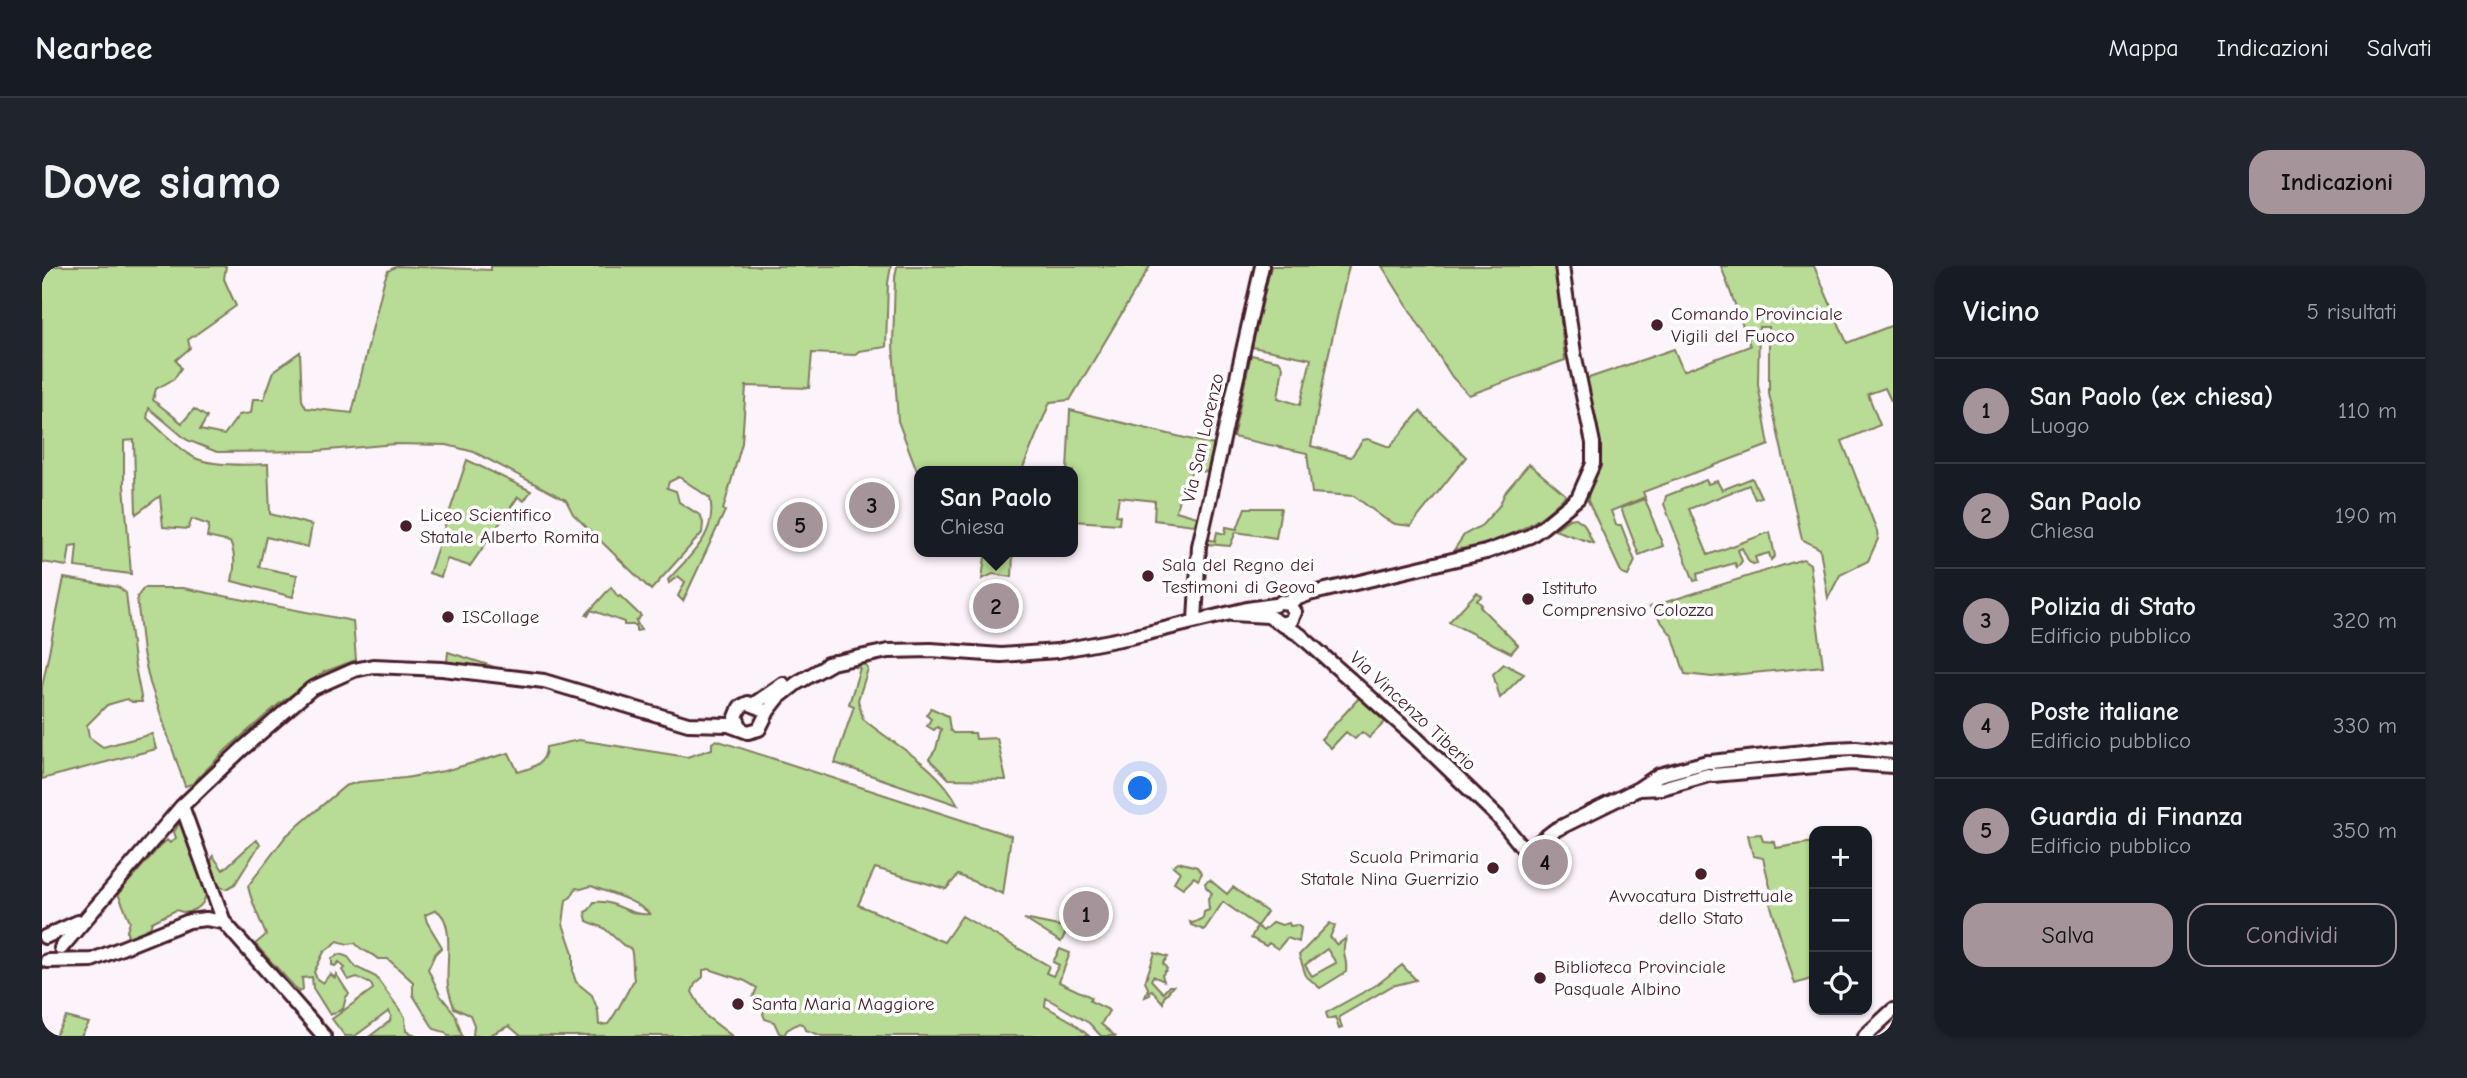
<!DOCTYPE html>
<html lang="it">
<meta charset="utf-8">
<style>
:root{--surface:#171b24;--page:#20242c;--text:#f1f3f6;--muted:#9ea1a6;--line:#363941;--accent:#a6949b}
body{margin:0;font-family:"Comic Neue",sans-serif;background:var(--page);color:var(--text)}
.controls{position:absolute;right:21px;bottom:21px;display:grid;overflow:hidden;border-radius:14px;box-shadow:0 2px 5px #0004}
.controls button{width:63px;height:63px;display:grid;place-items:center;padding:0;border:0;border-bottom:2px solid var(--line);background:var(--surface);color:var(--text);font:35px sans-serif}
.you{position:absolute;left:1099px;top:523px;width:24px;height:24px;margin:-18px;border:5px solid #fff;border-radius:50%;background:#1a73e8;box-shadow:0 0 0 10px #1a73e833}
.badge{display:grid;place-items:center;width:46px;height:46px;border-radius:50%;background:var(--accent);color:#111;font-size:23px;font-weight:700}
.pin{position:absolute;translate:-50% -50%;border:4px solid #fff;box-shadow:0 2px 7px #0006}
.popup{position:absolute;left:872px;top:200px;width:164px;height:91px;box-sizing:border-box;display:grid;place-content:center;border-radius:14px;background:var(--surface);filter:drop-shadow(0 2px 5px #0005);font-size:23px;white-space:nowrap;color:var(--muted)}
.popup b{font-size:26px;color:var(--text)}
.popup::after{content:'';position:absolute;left:50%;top:100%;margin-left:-14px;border:14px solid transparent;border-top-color:var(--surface)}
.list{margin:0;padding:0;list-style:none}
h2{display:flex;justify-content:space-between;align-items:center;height:91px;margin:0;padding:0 28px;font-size:30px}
h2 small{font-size:23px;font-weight:400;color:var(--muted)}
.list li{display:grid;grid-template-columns:46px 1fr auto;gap:21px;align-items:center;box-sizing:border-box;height:105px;padding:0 28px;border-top:2px solid var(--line)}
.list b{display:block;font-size:26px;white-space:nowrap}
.list p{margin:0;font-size:23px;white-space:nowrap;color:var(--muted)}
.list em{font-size:23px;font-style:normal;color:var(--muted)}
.actions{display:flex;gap:14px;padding:21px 28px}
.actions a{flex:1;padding:16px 0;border:2px solid var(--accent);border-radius:21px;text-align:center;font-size:24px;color:var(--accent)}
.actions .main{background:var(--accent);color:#111}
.icon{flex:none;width:38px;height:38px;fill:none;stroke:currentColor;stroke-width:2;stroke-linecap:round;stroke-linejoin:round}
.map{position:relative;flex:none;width:1851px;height:770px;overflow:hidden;border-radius:21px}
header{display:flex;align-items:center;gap:42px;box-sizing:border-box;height:98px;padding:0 35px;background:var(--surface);border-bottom:2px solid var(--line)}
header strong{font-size:33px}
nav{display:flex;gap:38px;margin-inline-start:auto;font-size:24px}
.intro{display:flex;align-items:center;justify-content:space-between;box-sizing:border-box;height:168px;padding:0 42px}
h1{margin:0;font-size:49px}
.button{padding:18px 32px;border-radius:21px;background:var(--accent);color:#111;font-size:24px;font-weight:700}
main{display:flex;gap:42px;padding:0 42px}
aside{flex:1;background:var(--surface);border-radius:21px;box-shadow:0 2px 5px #0004}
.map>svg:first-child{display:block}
.green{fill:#b8db95;stroke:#817d60;stroke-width:2;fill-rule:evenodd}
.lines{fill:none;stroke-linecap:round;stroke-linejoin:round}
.secondary-casing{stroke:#4a1f2b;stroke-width:18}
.secondary{stroke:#fff;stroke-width:12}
.poi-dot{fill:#4a1f2b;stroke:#fff;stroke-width:2.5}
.labels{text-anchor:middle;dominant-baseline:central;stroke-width:7;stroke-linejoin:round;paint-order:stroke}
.poi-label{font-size:19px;fill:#4a1f2b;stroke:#fff;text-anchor:start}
.street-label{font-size:19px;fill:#4a1f2b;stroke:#fff}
</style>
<header>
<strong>Nearbee</strong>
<nav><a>Mappa</a><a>Indicazioni</a><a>Salvati</a></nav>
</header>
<div class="intro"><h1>Dove siamo</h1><a class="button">Indicazioni</a></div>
<main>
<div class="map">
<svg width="1851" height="770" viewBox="0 0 1851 770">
<rect width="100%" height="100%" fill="#fdf3fa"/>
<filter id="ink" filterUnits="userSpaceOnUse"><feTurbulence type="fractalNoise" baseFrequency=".0143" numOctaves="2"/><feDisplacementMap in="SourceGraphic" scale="14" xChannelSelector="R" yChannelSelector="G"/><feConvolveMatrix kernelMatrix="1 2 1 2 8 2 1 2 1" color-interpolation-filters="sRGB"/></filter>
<g filter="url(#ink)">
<path class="green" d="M0,0H184L182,13L194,40L146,74L148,82L134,94L139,102L132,113L114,123L111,134L140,157L152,143L165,151L158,164L182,169L197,149L209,147L211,133H222L232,105L258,86L260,134L264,142L310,147L342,15L346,5L355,0L449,4V0H849L846,17L844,81L817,85L812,89L770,87L767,122L704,120L700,177L681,244L683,245L641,335L636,330L643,316L636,310L627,317L626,314C648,289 676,269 668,232L637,211L627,216L625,222L634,225L637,236L659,250L661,257L660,267L609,324L531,248L524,234L432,186L405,179L353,178L275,185L175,186L145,174L107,142L105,152C120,165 135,182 153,192C170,200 207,199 226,198L228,248L270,259L266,281L224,271L217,301L255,309L251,331L190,315C193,302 194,289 188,276L165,271L167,259L150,253L146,263L121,261L118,230L94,248L92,174L82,175V219L89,308L33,301L35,279L28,280L25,300L0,296Z
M855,0H1108L1028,134L1008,136L980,204L877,205V210L856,155L851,79L853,11Z
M1229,0H1307L1285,95L1269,180L1309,191L1321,174L1326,173L1348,181L1378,145L1424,191L1369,260L1353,258L1343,253L1312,230L1270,227L1265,187L1191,171L1209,89L1237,95L1241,101L1236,132L1258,139L1269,93L1210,81Z
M1340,0H1513L1523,94L1427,129L1410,111Z
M1679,0H1772L1805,77L1851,59V134L1849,135L1843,122L1826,128L1838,159L1800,175L1835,265L1836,273L1826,295L1798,309L1786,332L1778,283L1760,273L1727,128V61H1717L1716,119L1727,179L1601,226L1603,231L1569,245L1574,259H1579L1593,295L1586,310L1580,308L1546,235C1545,221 1558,203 1558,186C1559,163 1549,136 1544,113L1632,83L1641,105L1708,80Z
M1028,144L1172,179L1165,206L1150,204L1141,227L1138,228L1134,245L1155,251L1152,259L1112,254L1113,235L1077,231L1074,249L1078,250L1077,258L1031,255V205H1025Z
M425,194L489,225L482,235L476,231L428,300L405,293L399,311L387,307Z
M1487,198L1524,229C1494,262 1455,278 1412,284L1422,269L1440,259L1457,240L1464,225Z
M1710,212L1719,231L1713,233L1707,219L1647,243L1666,289L1728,266L1733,290L1729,294L1727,287L1713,291L1715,297L1711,298L1707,296L1700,282L1696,284L1700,295L1695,302L1693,297L1655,308L1656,314L1652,315L1622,238L1624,230L1664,214L1666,218L1675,215L1680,224Z
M1603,233L1621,280L1597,289L1579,242Z
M1203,242H1239L1234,272L1194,266L1188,280L1165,278L1166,273L1173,275L1175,266L1183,268L1184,261L1195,263Z
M1534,252L1542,258L1551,277L1512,264L1527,253Z
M971,286L970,311L951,308L940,313L943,291Z
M1761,293L1768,298L1781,400L1670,411L1643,408L1631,371L1608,341Z
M22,312L76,321L84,327L92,395L100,436H90L85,433L65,439L45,459L47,471L61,481L110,468L114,483L0,513V421Z
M569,321L576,331L578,330L599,350L594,355L599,364L594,365V359H582V356L549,344L546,350L544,349Z
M102,322H141L311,355L314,394L282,406L238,437L185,483L150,518L143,520L108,417L101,387L95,331Z
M1435,326L1440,330L1435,334L1440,339L1438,341L1476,379L1469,387L1407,356Z
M406,386L459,403L460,405L405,396Z
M814,398H823L826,403L816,434L821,453C854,481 895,498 916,539L793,497L812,440L807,438L818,402L813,401Z
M1462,398L1482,408L1458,432L1451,408Z
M1317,432L1343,456L1327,472L1320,466L1313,473L1304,466L1289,482L1279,473Z
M889,442L906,450L908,464L911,467H933L934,473L955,472L964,514L907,513L887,493L894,483L899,463L895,461L892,464L885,460L889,453L884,449Z
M537,474L645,491L670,483V477L674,474L969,570L961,628L916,609L904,623L833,602L816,639C845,650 873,665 902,676L920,650L1007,700L1004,707L1011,710L1017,699L1011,696L1018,683L1028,687L1017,716L1049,731L1048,735L1065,743L1067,745L1059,758L1073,770H1059L1047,757L1004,732L1003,740L1029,755L1047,770H780L764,764L762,759L757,757L745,764L742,769L737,767L732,756L723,753L721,748L723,743L711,731L715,722L703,715L667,703L661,704V711L653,718L650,726L664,750L690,770H479L467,760L446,770H431L432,759L428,749L412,742C410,735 407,727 406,720C403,701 414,655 394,644L383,649L385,656L400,681L393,688L386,703L398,729L413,748L420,770H406L403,766L392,763L387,755L371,729V716L346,693H336C328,685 321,687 313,677L305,678L296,675L282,686L272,706L275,713L281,717L288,708L293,712L294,708L307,728L304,731L301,743L288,749L271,722L270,711L260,712L261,723L257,726L213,678L224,669C218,653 209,636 206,620L244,570L303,520L317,516L363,512L402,505L467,487L476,506C490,502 504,498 504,481ZM549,620C569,628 592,633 608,648C588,651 572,633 552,636L547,644L543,646L545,655L562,662L581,679L589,683C592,694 590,703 592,714C583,729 576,745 566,758L557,759L556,745L550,729L534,716L531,707V687L521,658L524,634L529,631L534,622L539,623Z
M138,556L164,626C163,640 155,643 144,647L134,644L110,656L108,662L86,674L85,665L88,655L76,628L118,580L125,574L128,577L134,572L132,566Z
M1719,568L1721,575L1733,576L1734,582L1772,576V712L1753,718L1727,634L1731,633L1721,592L1711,590L1706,569Z
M214,574L218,578L193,618L184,623L176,620L169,596L171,590L181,604Z
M1136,596L1155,601L1160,607L1156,614L1152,611L1141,622L1132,616L1138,606L1131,600Z
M1168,614L1185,628L1191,621L1225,646L1215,660L1221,665L1231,656L1240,659L1247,657L1248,660L1255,659L1259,662L1257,676L1245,672L1236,683L1227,677L1224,680L1209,672L1215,660L1181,636L1162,664L1149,659L1148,656L1151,657L1161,652L1162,646L1167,644L1166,632L1170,627L1164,621L1163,617Z
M982,653L1026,662L1019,676Z
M1288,657L1293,660L1288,671L1295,679L1304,672C1298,690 1306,690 1304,706L1278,722L1264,710L1257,689ZM1285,683L1294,697L1270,710L1263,699Z
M1113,687L1126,691L1121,697L1125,703L1120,709L1122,715L1111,710L1109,714L1121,727L1127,720H1131L1122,731L1121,737L1110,724L1107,725L1108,729L1103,731L1106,722L1103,716Z
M298,688L306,691L314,701L334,711L363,751L364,765L376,770H328L348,755L349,750L347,745L313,770H303L290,753L331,723L329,718L315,711L306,714L300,704L303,702L297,696L293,700L290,699V692Z
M1360,699L1374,714L1350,720L1297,751L1300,762L1297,763L1293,751L1286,753L1284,747L1336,718Z
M24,751L47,757L39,770H13Z"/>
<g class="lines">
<g class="secondary-casing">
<path id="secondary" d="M1245,336L1267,328L1444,286L1488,270L1501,261L1536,232L1551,198V177L1532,87L1520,0
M1190,348L1226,350L1258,369L1374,472L1456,551L1484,586L1513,564L1596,523L1617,509L1665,496
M1153,355L1157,280L1220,0
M1239,358L1249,355L1253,346L1247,337L1239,336
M785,398L846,385L889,384L959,389L1015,385L1089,371L1205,343L1233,339
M712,438L741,418
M699,462L694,451L698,441L706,437L718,442
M1669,496L1789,483L1814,482L1851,486
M1671,509L1809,497L1851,500
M1597,523L1620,522L1666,509
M140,540L182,656
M3,671L36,656
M19,682L140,540L199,484L269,423L312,404L331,400L400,403L502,415L646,458L687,459L706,466L717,463L726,445L737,431L755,417L792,396
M5,695L50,694L147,655L164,653L182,656L282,770
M1823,770L1851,744"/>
</g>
<use href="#secondary" class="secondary"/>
</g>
</g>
<g class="poi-dot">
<circle cx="1615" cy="59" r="7"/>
<circle cx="364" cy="260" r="7"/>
<circle cx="1106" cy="310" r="7"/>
<circle cx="1486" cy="333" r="7"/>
<circle cx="406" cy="351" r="7"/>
<circle cx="1451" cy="602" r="7"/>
<circle cx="1659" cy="608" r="7"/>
<circle cx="1498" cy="712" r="7"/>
<circle cx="696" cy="738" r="7"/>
</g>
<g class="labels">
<g class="poi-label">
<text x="1629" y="48">Comando Provinciale<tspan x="1629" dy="22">Vigili del Fuoco</tspan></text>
<text x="378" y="249">Liceo Scientifico<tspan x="378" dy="22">Statale Alberto Romita</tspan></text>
<text x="1120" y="299">Sala del Regno dei<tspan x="1120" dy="22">Testimoni di Geova</tspan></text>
<text x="1500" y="322">Istituto<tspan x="1500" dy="22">Comprensivo Colozza</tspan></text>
<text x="420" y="351">ISCollage</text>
<text x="1437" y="591" text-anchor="end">Scuola Primaria<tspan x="1437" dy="22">Statale Nina Guerrizio</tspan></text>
<text x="1659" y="630" text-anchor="middle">Avvocatura Distrettuale<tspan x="1659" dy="22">dello Stato</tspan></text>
<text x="1512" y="701">Biblioteca Provinciale<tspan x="1512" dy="22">Pasquale Albino</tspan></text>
<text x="710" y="738">Santa Maria Maggiore</text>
</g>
<g class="street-label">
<text transform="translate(1161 172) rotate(-77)">Via San Lorenzo</text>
<text transform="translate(1371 445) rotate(43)">Via Vincenzo Tiberio</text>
</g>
</g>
</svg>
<div class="controls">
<button>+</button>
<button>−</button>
<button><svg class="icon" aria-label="locate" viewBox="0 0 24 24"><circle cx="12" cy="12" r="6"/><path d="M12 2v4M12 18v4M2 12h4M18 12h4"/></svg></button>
</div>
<div class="you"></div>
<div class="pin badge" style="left:1044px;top:648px">1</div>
<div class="pin badge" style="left:954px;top:340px">2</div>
<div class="popup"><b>San Paolo</b>Chiesa</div>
<div class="pin badge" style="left:830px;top:239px">3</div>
<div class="pin badge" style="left:1503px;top:596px">4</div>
<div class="pin badge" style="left:758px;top:259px">5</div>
</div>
<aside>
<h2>Vicino<small>5 risultati</small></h2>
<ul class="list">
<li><span class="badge">1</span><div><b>San Paolo (ex chiesa)</b><p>Luogo</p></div><em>110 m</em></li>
<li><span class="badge">2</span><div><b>San Paolo</b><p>Chiesa</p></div><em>190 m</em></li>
<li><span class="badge">3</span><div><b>Polizia di Stato</b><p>Edificio pubblico</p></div><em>320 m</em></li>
<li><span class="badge">4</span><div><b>Poste italiane</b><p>Edificio pubblico</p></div><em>330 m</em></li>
<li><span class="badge">5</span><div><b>Guardia di Finanza</b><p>Edificio pubblico</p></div><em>350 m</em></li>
</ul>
<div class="actions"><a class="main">Salva</a><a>Condividi</a></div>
</aside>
</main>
